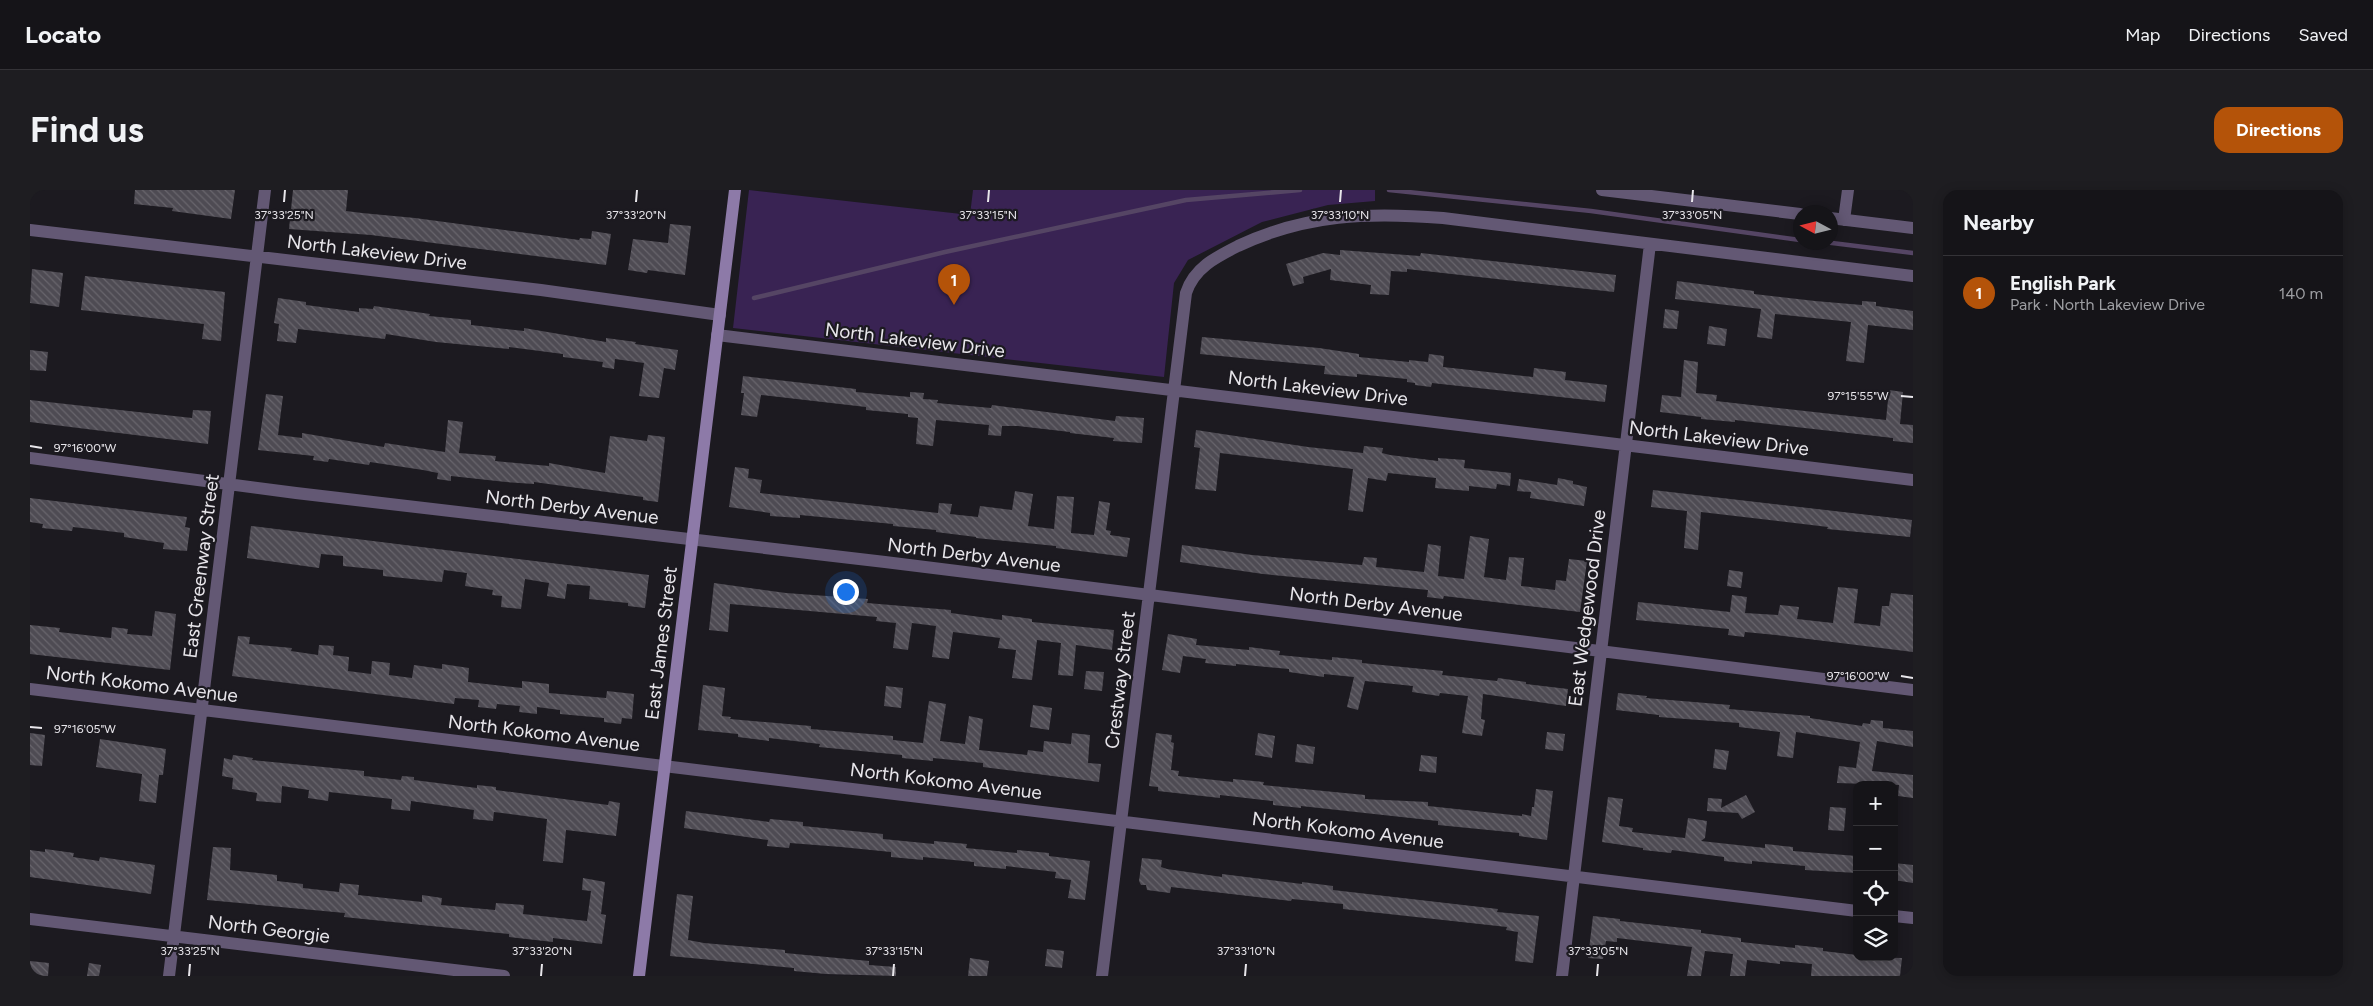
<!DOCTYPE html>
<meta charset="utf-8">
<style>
:root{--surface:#151418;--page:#1e1d21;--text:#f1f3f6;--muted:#9d9ea2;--line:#343337;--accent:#b45309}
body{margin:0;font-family:Figtree,sans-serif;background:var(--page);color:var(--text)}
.controls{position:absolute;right:15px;bottom:15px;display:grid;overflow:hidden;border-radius:10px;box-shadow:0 2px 12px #0003}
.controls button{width:45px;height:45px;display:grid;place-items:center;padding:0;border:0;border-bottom:1px solid var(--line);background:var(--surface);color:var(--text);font:25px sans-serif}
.compass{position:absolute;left:1763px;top:15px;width:45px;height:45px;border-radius:50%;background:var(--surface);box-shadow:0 2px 12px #0003;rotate:277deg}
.you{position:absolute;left:815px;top:401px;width:18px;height:18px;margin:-12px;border:4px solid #fff;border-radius:50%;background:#1a73e8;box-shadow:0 0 0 8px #1a73e833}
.badge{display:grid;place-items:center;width:32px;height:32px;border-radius:50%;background:var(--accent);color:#fff;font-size:16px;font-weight:700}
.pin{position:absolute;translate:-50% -41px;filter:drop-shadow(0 1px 2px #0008)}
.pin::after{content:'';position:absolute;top:26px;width:18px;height:15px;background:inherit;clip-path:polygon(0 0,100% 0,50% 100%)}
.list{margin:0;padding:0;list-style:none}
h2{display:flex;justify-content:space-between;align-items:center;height:65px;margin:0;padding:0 20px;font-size:21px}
h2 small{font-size:16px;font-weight:400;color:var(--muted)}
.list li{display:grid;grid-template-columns:32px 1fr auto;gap:15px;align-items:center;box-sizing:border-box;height:75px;padding:0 20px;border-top:1px solid var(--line)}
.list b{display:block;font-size:19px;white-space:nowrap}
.list p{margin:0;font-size:16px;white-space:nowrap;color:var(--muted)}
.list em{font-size:16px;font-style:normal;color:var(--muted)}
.icon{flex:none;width:28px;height:28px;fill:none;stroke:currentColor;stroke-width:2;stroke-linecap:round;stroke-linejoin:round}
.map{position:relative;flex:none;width:1883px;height:786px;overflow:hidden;border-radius:15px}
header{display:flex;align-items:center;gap:30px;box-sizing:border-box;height:70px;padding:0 25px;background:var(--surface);border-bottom:1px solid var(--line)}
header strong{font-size:24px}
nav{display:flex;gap:28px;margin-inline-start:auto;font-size:18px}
.intro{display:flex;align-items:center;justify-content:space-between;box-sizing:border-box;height:120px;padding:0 30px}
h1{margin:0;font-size:35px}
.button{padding:12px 22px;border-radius:15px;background:var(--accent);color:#fff;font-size:18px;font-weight:700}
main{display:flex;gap:30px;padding:0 30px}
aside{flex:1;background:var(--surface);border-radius:15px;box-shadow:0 2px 12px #0003}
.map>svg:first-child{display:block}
.green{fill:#392353}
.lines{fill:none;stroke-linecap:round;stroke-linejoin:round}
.stream{stroke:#554564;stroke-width:4.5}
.building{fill:url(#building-back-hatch)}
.street{stroke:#635874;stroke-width:12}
.secondary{stroke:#8d7aa8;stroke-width:12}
.ticks{fill:none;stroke:#e8e6eb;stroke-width:2}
.labels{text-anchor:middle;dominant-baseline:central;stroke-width:4.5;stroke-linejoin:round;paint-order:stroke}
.street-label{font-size:19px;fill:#e8e6eb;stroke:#1c1a20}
.ticks-label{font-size:12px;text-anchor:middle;fill:#e8e6eb;stroke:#1c1a20;stroke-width:4.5;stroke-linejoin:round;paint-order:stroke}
</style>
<header>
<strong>Locato</strong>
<nav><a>Map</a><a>Directions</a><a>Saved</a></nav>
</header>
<div class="intro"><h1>Find us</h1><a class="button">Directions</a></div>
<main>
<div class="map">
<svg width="1883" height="786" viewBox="0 0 1883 786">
<defs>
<pattern id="building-back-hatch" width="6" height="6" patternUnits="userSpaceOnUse" patternTransform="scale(1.25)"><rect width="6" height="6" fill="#4e4b53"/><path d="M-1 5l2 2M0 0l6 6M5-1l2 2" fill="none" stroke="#68656c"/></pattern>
</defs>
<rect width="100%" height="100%" fill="#1c1a20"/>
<path class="green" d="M719,0L940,25L943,0H1345V11L1298,15L1232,32L1158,70L1144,93L1134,187L703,138Z"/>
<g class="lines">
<path class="stream" d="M1359,0L1561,21L1770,50
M1794,52L1883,63
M724,108L915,62L1156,10L1270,0"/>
</g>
<path class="building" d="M105,0H205L201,29L142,21L143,18L104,14Z
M263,0H318L316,21L332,23L385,28L549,50L550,48L561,49L562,41L581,44L576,75L341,45L259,39Z
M640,34L661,36L655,85L618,80L617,83L598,80L603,49L638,53Z
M1310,60L1390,66L1391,63L1586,85L1584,102L1377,79V82L1361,81L1359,105L1340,104L1341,95L1300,90L1301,79L1273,87L1274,93L1263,96L1256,74L1293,63L1310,65Z
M2,79L33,83L29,117L0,113Z
M55,86L195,102L191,151L172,149L174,134L51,120Z
M1647,91L1724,101V104L1785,111L1832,115V111L1846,112V116L1883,121V140L1838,135L1834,173L1816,171L1821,132L1745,124L1742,149L1727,147L1731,119L1645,109Z
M248,108L276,112V115L329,122V118L343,119L344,116L400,124L399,126L441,130V135L494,141V138L576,152V148L606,152L605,154L648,160L645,180L634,178L629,208L609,206L614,173L585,169L584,179L572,177L573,172L533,167V164L479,157V159L406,152L356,144L355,149L268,139L266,153L247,151L249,134L244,133Z
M1635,119L1649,121L1647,139L1633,138Z
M1679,136L1697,139L1695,156L1677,154Z
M1172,147L1289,158L1329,164V167L1379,172V170L1398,172L1399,164L1414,166L1413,177L1503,187L1504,178L1536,182L1535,190L1577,195L1575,212L1411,194L1402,193L1401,197L1385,195V193L1377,192V189L1327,184V187L1294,184L1295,176L1170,164Z
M0,160L18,162L16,181L0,180Z
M1654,170L1668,172L1666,203L1687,205L1686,211L1856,230L1859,200L1873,202L1870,234L1883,235V253L1863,251V248L1705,230V232L1671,229V227L1630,222L1632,205L1651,207Z
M713,186L826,199V202L880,207V202L894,203L893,209L908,210L907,213L961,218L962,215L1085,231L1086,226L1114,228L1112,253L1083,251L1084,248L1040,243V242L988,236H972L971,246L958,245L959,235L906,230L903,256L886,254L888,228L878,227V224L836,220V217L731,205L727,227L711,225L714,203H711Z
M236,204L253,206L248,245L272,248V243L354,257L355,253L415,262L418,230L433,232L429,263L466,266L465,271L519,276V273L575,283L580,246L617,251L618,245L635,247L628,312L613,310V307L504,292V294L476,292L421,286V291L407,289L408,283L393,280L340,272L339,275L299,269L298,272L283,270L284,266L228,260Z
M0,210L162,228L163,220L181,221L178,254L0,232Z
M1166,240L1278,257L1333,263L1334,256L1353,258L1352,263L1360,265L1408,271V268L1435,270L1434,278L1481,283L1480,296L1467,294L1466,299L1439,296V301L1405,298L1406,288L1358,283L1356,291L1338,288L1333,322L1318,320L1323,279L1190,263L1186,301L1165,299L1170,258L1164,257Z
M705,277L719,279L718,288L732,290L730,303L908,323L909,313L922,314L920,324L948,327L950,316L982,320L985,301L1003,304L998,336L1024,339L1027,306L1044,307L1041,343L1064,345L1069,311L1080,313L1076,340L1081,341L1080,345L1100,348L1097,367L1026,358V356L946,348V347L906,342V340L863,336V334L770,325V328L740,326V323L699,317Z
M1528,288L1543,291V294L1557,297L1554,316L1500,308L1501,302L1487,301L1489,289L1527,295Z
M1623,300L1882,330L1880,347L1797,339L1798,337L1671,322L1668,360L1654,358L1657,321L1621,317Z
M0,308L157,327L155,337L160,338L157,361L133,359L134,353L94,347V343L43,337L42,341L12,338L13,334L0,332Z
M221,336L619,385L615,418L598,416V413L559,409L560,396L537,394L535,409L517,406L519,393L495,389L491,419L471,417L472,406L462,405L463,400L435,396L437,383L414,380L412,392L353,386V380L313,376V366L291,364L289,378L217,368Z
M1440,346L1459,349L1454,387L1476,390L1479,367L1494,368L1491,396L1525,400L1526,390L1536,391L1539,369L1557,371L1550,422L1414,406L1413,409L1397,407L1398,400L1233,384L1150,372L1152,355L1222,365L1332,375L1334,367L1347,368L1346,377L1394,382L1398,354L1411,356L1408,386L1434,389Z
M1699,380L1713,382L1711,398L1697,396Z
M684,393L756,403L838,409L837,413L921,420V423L972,430V425L1002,429V432L1084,440L1082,460L1046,455L1043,486L1028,485L1031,453L1007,450L1002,490L982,488L986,460L968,458L970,448L923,442L919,469L902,467L906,436L882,433L878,460L863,458L866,433L846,431L847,427L700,414L698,442L679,440Z
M1808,397L1828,399L1824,433L1850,436L1852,416H1859L1861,403L1883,405V462L1746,445L1715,442L1714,447L1698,445L1699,439L1606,430L1608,412L1700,422L1702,405L1717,407L1715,423L1748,425L1750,415L1769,417L1767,429L1803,433Z
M125,421L146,424L140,480L0,464V435L30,438L29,442L81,448L82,437L98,439L97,444L122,446Z
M1138,444L1167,449L1166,455L1219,460V457L1250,461L1249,465L1302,470V467L1332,470V473L1413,481L1412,485L1467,491L1468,488L1496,492V494L1538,499L1536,516L1453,504L1451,529L1455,530L1452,546L1432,543L1438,506L1410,503L1409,506L1382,502L1383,496L1335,491L1328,520L1317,517L1324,487L1294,484V487L1259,482V479L1206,474V476L1175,473L1176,469L1153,466L1150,483L1132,480Z
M208,446L220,447L219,454L262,458L261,461L288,465L289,455L304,456L303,465L319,467L318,481L341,484L342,471L360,473L359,485L382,488L384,475L412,479V474L439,478L438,492L492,498V491L519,494V503L576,508L577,501L604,504L602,529L592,528L591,534L574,532V528L530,524V520L507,517V524L489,522L490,516L467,514L466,519L448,517L449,510L425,508L424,514L202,486Z
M1056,481L1074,482L1072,501L1054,499Z
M673,495L695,498L692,526L701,527L700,529L781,536V539L863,546V550L893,553L899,511L916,514L910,551L935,554L939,526L953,529L949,560L997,565L998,560L1013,562L1014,551L1041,554L1042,543L1060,545L1058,573L1071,574L1069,592L953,577V573L903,568V571L872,568V565L789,557L790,554L739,548V551L708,547V544L668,540Z
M856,496L873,498L871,518L854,516Z
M1588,503L1617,506L1616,508L1700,515L1699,519L1780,526V528L1832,536L1833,533L1840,534L1841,530L1853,531V538L1883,541V557L1847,551L1842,581L1883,585V608L1868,606L1869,595L1807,593L1809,576L1826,578L1830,552L1766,542L1763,568L1747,566L1750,542L1709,537V533L1629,527V525L1586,520Z
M1003,515L1022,518L1019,540L1000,537Z
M1517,542L1535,544L1533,561L1515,559Z
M0,543L15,545L12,576L0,575Z
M1126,543L1142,545L1141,552L1144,553L1141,580L1149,581L1148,586L1203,592V589L1234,592L1233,595L1335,605V609L1398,612V616L1492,626V624L1501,626L1502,617H1504L1506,599L1523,601L1517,650L1489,646V643L1408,635V631L1271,616V618L1243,615V611L1190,605V608L1128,601V597L1119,596Z
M1228,543L1245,546L1242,568L1225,565Z
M70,549L136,559L133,585H129L126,613L109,611L112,584L66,577Z
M1267,554L1285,557L1283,574L1265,572Z
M1685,559L1699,561L1696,580L1683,578Z
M203,565L223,568L222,570L334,581V586L371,590L372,586L384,587V590L447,598V595L466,597V600L578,615L579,611L590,613L586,646L536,640L533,673L513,671L517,629L464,622L463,631L443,629L444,620L381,611L380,621L361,619L362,609L299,602L298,611L278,608L279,600L252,596L251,613L226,611L227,603L202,599L203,588L192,586L194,568L202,570Z
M1391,565L1407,567L1406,583L1389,581Z
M1716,605L1725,622L1712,629L1708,623L1677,621L1678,608L1692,609L1691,618Z
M1578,607L1593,609L1589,636L1603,638L1602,642L1655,648L1658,628L1677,631L1675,648L1671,651L1735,658V654L1763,657V661L1827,666V683L1775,680V676L1722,671V674L1694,671V667L1642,660L1641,663L1613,660V658L1572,652Z
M1800,617L1816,618L1814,641L1798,640Z
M656,621L739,632L740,629L773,632V636L853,644V649L904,654V651L937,654L936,658L987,663V660L1019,663V666L1060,671L1055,710L1038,708L1041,690L1025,688L1026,682L976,676V679L944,676V672L893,667V670L861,667V662L811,657L760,653L759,658L737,656L738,650L654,638Z
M183,657L201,658L200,680L247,685V691L273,694V698L309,702L310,693L329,695L328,705L392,712V705L412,708L411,715L465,720L466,713L494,715L493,724L557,731L561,701L552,700L553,688L575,692L571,724L576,725L572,754L523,748V752L479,747V744L314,727L315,723L177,710Z
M15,659L44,663L43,667L69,671L70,667L125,675L121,704L0,687V660L15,662Z
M1112,668L1132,670L1131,677L1137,679L1192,687V684L1272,694V692L1303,696V700L1468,719L1467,722L1509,726L1503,773L1485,771L1488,742L1476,740L1477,737L1313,719V714L1262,709L1261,711L1141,697L1140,703L1117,700L1116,695H1111L1109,691Z
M1864,673L1883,675V693L1864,690Z
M647,704L663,706L658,750L674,753L755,760V763L839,771V775L866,777V786L796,784L764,781V778L640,766Z
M1563,726L1590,729V731L1671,740V743L1711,748V752L1765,758V755L1793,758V761L1827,765V767L1872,768L1870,786H1781L1782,774L1750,771V774L1717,770L1715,786H1700L1703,764L1675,761L1671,786H1657L1662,757L1587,748V752L1576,751L1573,769L1558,768Z
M1017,759L1034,761L1032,778L1015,776Z
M940,768L959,771L957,786H938Z
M0,771L19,773L18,786H0Z
M59,773L71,775L69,786H57Z"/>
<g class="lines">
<path class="street" d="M1572,0L1770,24
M1800,28L1883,38
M1814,30L1818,0
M0,40L511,100L690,125
M687,145L1883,290
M0,268L266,303L855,372L1883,500
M0,499L1827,721
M1864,726L1883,728
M0,729L474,786
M139,786L235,0
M1072,786L1156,103C1164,78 1186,67 1208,56C1276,24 1339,22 1413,28L1883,86
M1532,786L1620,54"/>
<path class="secondary" d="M609,786L705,0"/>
</g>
<path class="ticks" d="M254,12L255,0M606,12L607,0M958,12L959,0M1310,12L1311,0M1662,12L1663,0M1871,206L1883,207M0,256L12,258M1871,486L1883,488M0,537L12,538M159,786L160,774M511,786L512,774M863,786L864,774M1215,786L1216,774M1567,786L1568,774"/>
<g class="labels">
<g class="street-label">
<text transform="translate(347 62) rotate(7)">North Lakeview Drive</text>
<text transform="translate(885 150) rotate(7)">North Lakeview Drive</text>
<text transform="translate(1288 198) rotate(7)">North Lakeview Drive</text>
<text transform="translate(1689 248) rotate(7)">North Lakeview Drive</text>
<text transform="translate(542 317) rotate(7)">North Derby Avenue</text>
<text transform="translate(944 365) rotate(7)">North Derby Avenue</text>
<text transform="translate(171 376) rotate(-83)">East Greenway Street</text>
<text transform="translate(1346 414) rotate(7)">North Derby Avenue</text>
<text transform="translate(1557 418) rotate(-83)">East Wedgewood Drive</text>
<text transform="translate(631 453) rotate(-83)">East James Street</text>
<text transform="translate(1090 490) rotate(-83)">Crestway Street</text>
<text transform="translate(112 494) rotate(7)">North Kokomo Avenue</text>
<text transform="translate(514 543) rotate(7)">North Kokomo Avenue</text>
<text transform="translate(916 591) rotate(7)">North Kokomo Avenue</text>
<text transform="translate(1318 640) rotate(7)">North Kokomo Avenue</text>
<text transform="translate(239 739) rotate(7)">North Georgie</text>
</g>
</g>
<g class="ticks-label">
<text x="254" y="29">37°33'25"N</text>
<text x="606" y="29">37°33'20"N</text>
<text x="958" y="29">37°33'15"N</text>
<text x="1310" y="29">37°33'10"N</text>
<text x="1662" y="29">37°33'05"N</text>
<text x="1828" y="210">97°15'55"W</text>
<text x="55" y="262">97°16'00"W</text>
<text x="1828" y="490">97°16'00"W</text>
<text x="55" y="543">97°16'05"W</text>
<text x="160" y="765">37°33'25"N</text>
<text x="512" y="765">37°33'20"N</text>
<text x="864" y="765">37°33'15"N</text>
<text x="1216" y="765">37°33'10"N</text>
<text x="1568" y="765">37°33'05"N</text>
</g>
</svg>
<div class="controls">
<button>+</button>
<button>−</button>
<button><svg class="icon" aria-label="locate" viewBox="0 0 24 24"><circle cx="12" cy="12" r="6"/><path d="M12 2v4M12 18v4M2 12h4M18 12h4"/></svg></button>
<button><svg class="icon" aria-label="layers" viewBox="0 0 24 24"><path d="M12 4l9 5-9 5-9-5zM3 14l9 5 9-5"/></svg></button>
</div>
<svg class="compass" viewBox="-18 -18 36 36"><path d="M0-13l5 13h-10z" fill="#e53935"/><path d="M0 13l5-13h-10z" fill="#9d9ea2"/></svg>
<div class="you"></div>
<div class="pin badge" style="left:924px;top:115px">1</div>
</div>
<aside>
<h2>Nearby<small></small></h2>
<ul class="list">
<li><span class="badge">1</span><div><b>English Park</b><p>Park · North Lakeview Drive</p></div><em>140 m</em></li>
</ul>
</aside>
</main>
